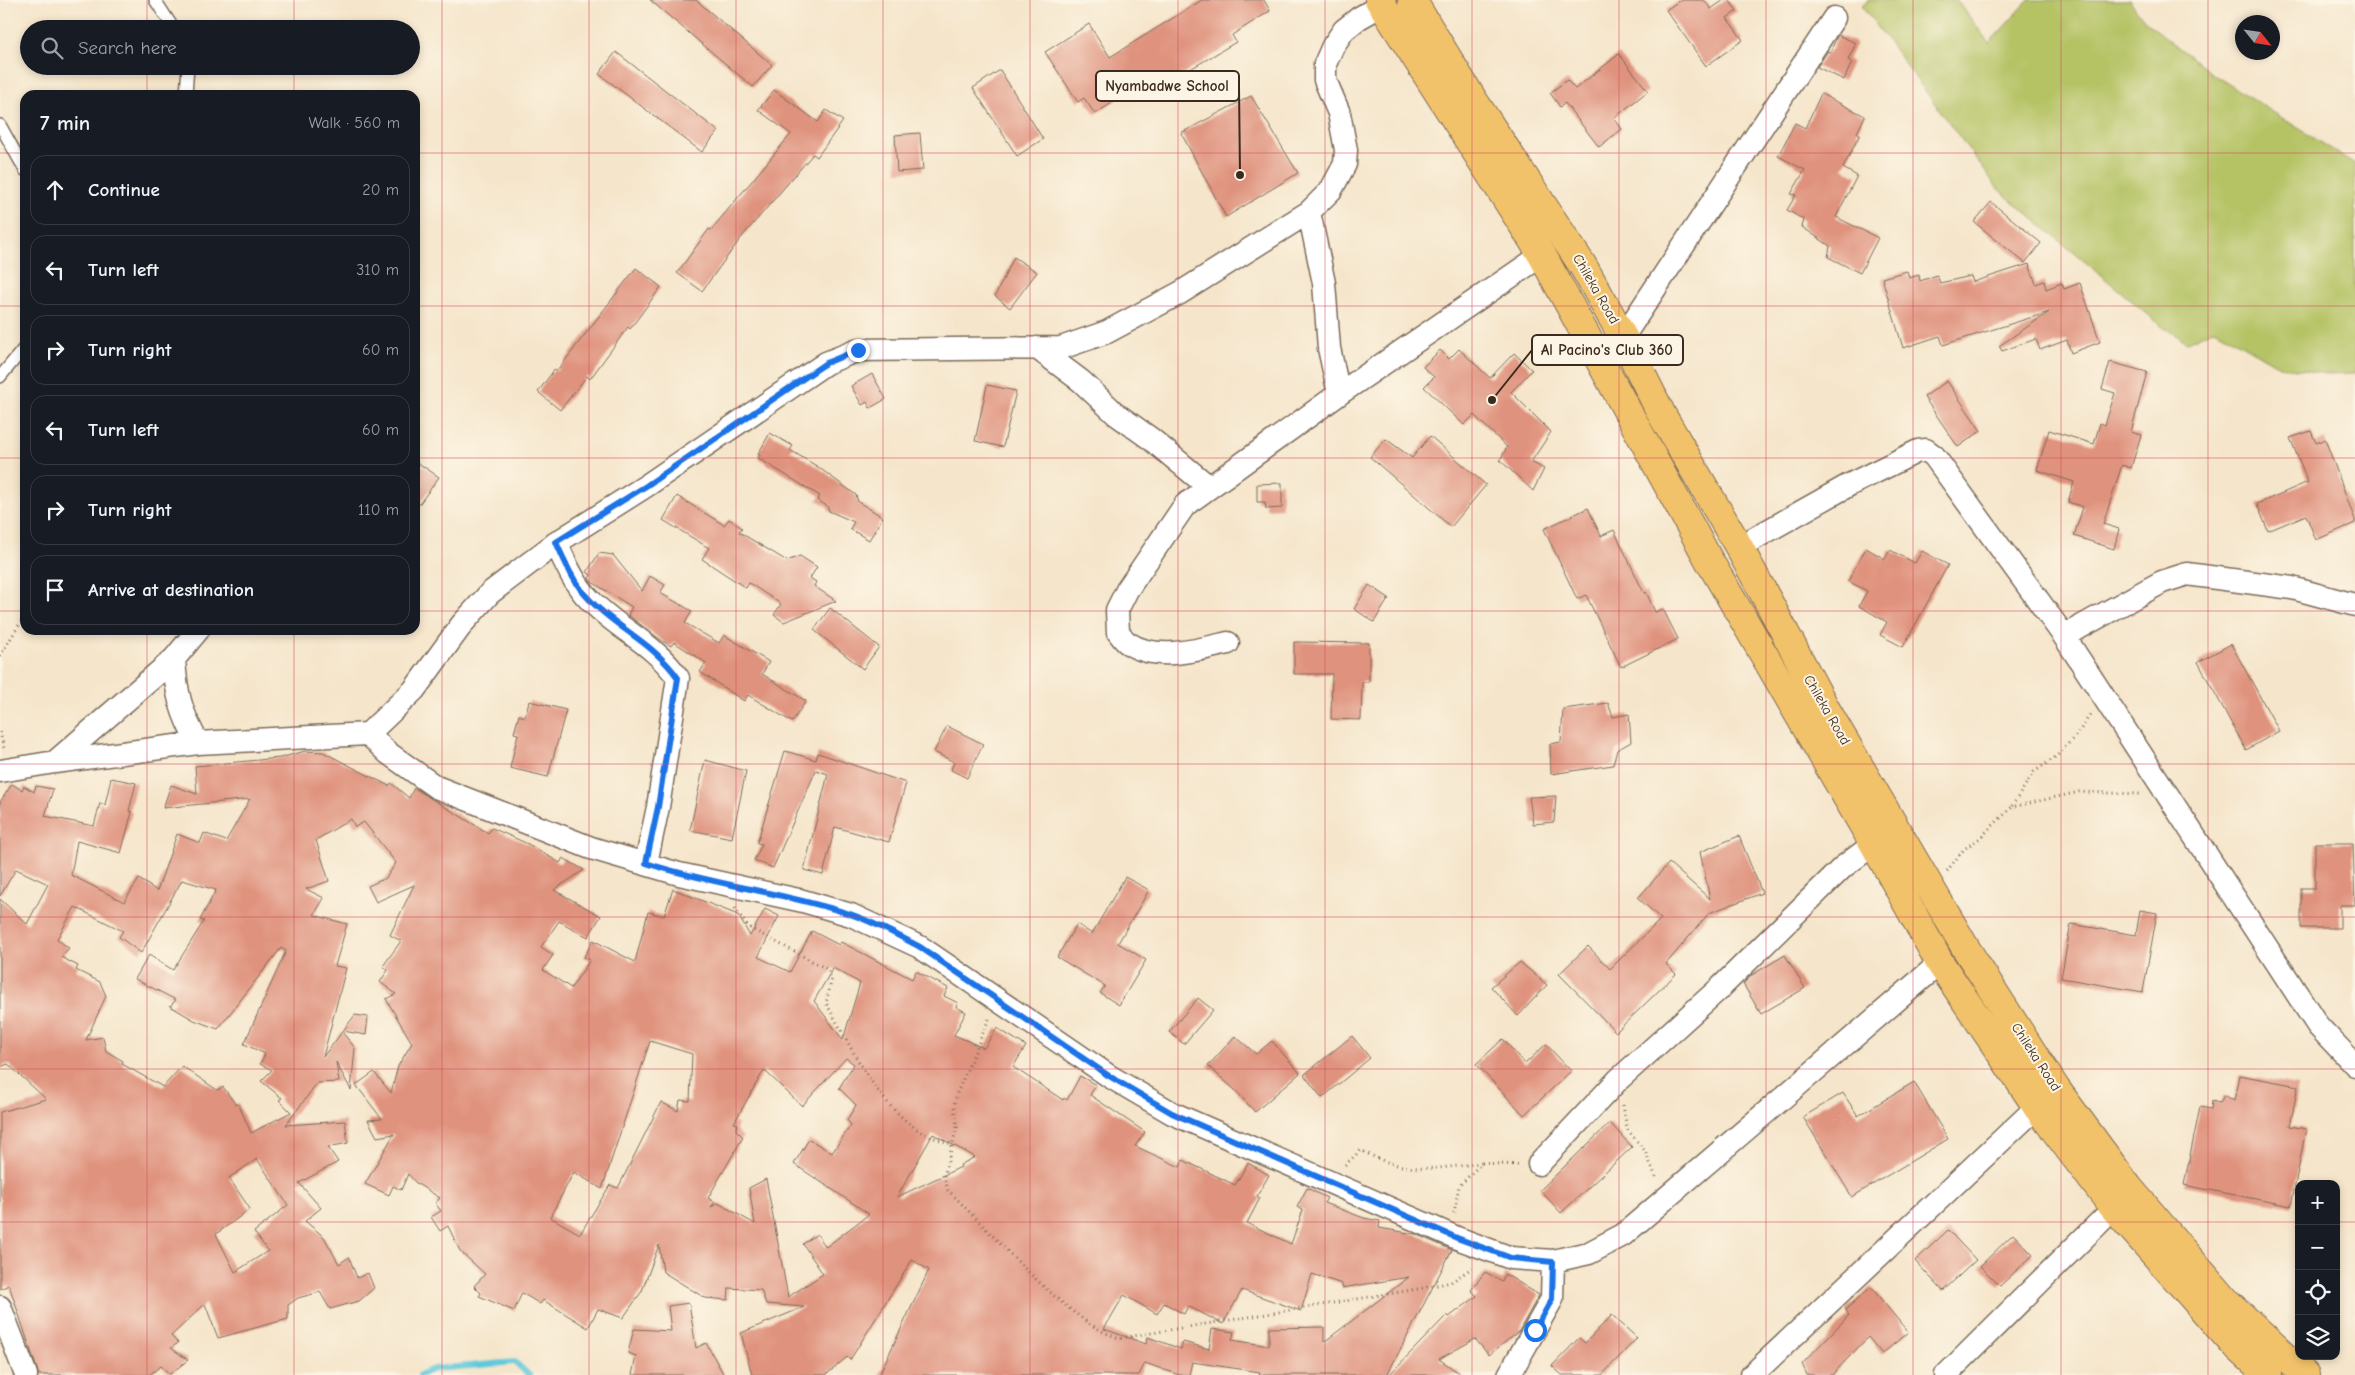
<!DOCTYPE html>
<meta charset="utf-8">
<style>
:root{--surface:#171b24;--page:#242831;--text:#f1f3f6;--muted:#9ea1a6;--line:#363941}
body{margin:0;font-family:"Comic Neue",sans-serif;background:var(--page);color:var(--text)}
.controls{position:absolute;right:15px;bottom:15px;display:grid;overflow:hidden;border-radius:10px;box-shadow:0 2px 8px #0003}
.controls button{width:45px;height:45px;display:grid;place-items:center;padding:0;border:0;border-bottom:1px solid var(--line);background:var(--surface);color:var(--text);font:25px sans-serif}
.compass{position:absolute;left:2235px;top:15px;width:45px;height:45px;border-radius:50%;background:var(--surface);box-shadow:0 2px 8px #0003;rotate:120deg}
.stop{position:absolute;width:15px;height:15px;margin:-11px;border:4px solid #1a73e8;border-radius:50%;background:#fff}
.stop.end{background:#1a73e8;border-color:#fff;box-shadow:0 1px 5px #0008}
.list{margin:0;padding:0;list-style:none}
h2{display:flex;justify-content:space-between;align-items:center;height:65px;margin:0;padding:0 20px;font-size:21px}
h2 small{font-size:16px;font-weight:400;color:var(--muted)}
.list li{display:grid;grid-template-columns:32px 1fr auto;gap:15px;align-items:center;box-sizing:border-box;height:70px;margin:0 10px 10px;padding:0 10px;border:1px solid var(--line);border-radius:15px}
.list b{display:block;font-size:19px;white-space:nowrap}
.list em{font-size:16px;font-style:normal;color:var(--muted)}
.icon{flex:none;width:28px;height:28px;fill:none;stroke:currentColor;stroke-width:2;stroke-linecap:round;stroke-linejoin:round}
.map{position:relative;flex:none;width:2355px;height:1375px;overflow:hidden}
.search{position:absolute;background:var(--surface);box-shadow:0 2px 8px #0003;left:20px;top:20px;width:400px;height:55px;display:flex;align-items:center;gap:12px;box-sizing:border-box;padding:0 18px;border-radius:28px;color:var(--muted);font-size:19px}
.panel{position:absolute;background:var(--surface);box-shadow:0 2px 8px #0003;left:20px;top:90px;width:400px;height:545px;border-radius:15px}
.map>svg:first-child{display:block}
.green{fill:#b5c365;stroke:#787642}
.lines{fill:none;stroke-linecap:round;stroke-linejoin:round}
.stream{stroke:#5fc9da;stroke-width:6}
.building{fill:#df927d;fill-rule:evenodd}
.lane-casing{stroke:#7c6b5a;stroke-width:14}
.street-casing{stroke:#7c6b5a;stroke-width:25}
.highway-casing{stroke:#7c6b5a;stroke-width:30}
.path{stroke:#7c6b5a;stroke-width:3;stroke-dasharray:1 4;stroke-linecap:butt}
.lane{stroke:#fff;stroke-width:11}
.street{stroke:#fff;stroke-width:22}
.highway{stroke:#f2c26a;stroke-width:28}
.route{stroke:#1a73e8;stroke-width:6}
.grid{fill:none;stroke:#d1495b;stroke-width:1;stroke-opacity:0.55}
.labels{text-anchor:middle;dominant-baseline:central;stroke-width:4;stroke-linejoin:round;paint-order:stroke}
.street-label{font-size:14px;fill:#3b2a1e;stroke:#fcf5e5}
.leader{fill:none;stroke:#3b2a1e;stroke-width:2}
.callout-dot{fill:#3b2a1e;stroke:#fcf5e5;stroke-width:2}
.callout{fill:#fcf5e5;stroke:#3b2a1e;stroke-width:2}
.callout-label{font-size:15px;text-anchor:middle;font-weight:bold;fill:#3b2a1e}
</style>
<div class="map">
<svg width="2355" height="1375" viewBox="0 0 2355 1375">
<rect width="100%" height="100%" fill="#fcf5e5"/>
<filter id="ink" filterUnits="userSpaceOnUse"><feTurbulence type="fractalNoise" baseFrequency=".02" numOctaves="2"/><feDisplacementMap in="SourceGraphic" scale="10" xChannelSelector="R" yChannelSelector="G"/><feConvolveMatrix kernelMatrix="1 2 1 2 8 2 1 2 1" color-interpolation-filters="sRGB"/></filter>
<filter id="wash" filterUnits="userSpaceOnUse"><feTurbulence type="fractalNoise" baseFrequency=".0096" numOctaves="4" result="noise"/><feDisplacementMap in="SourceGraphic" scale="20" xChannelSelector="R" yChannelSelector="G"/><feGaussianBlur stdDeviation="1.12" result="paint"/><feColorMatrix in="noise" values="0 0 0 0 0 0 0 0 0 0 0 0 0 0 0 0 0 1.4 0 .05"/><feComposite in="paint" operator="in"/></filter>
<g filter="url(#wash)">
<rect width="100%" height="100%" fill="#f5e5ca"/>
<path class="green" d="M1869,0H1957L1989,43L2029,0H2129L2144,20L2211,73L2355,164V373L2326,374L2279,366L2215,329L2187,342L2163,327L1999,190L1862,6Z"/>
<g class="lines">
<path class="stream" d="M420,1375L433,1369L515,1362L529,1375"/>
</g>
<g id="blocks">
<path class="building" d="M650,0H696L772,65L753,87Z
M1202,0H1264L1270,11L1232,35L1236,42L1145,96L1138,86L1095,114L1084,98L1078,102L1045,52L1089,24L1110,57Z
M1680,0H1704L1711,9L1724,0H1729L1737,11L1727,18L1743,40L1706,66L1666,10Z
M1838,35L1856,43L1848,60L1852,62L1844,80L1817,67L1828,51L1830,52Z
M616,52L718,131L702,152L599,74Z
M1619,54L1648,91L1614,118L1622,129L1599,147L1565,103L1560,107L1550,93L1567,80L1575,89Z
M1000,70L1043,139L1017,156L973,88Z
M774,90L818,122L826,110L843,121L817,157L813,154L741,238L702,291L677,273L709,229L711,230L791,134L758,110Z
M1821,94L1865,116L1857,133L1860,134L1843,168L1857,176L1836,217L1878,238L1860,273L1828,257L1830,246L1802,227L1804,220L1787,210L1796,195L1791,194L1805,170L1778,156L1795,123L1805,128Z
M1251,96L1298,173L1226,217L1181,133Z
M920,133L923,170L897,172L895,135Z
M1991,202L2041,243L2025,263L1974,222Z
M1014,257L1037,272L1010,308L995,296Z
M2029,264L2036,284L2044,281L2046,289L2062,283L2064,289L2080,283L2100,342L2071,353L2067,340L2040,350L2036,339L2002,351L1999,346L2049,312L1943,345L1940,336L1903,348L1882,278L1907,271L1909,278L1919,275L1920,281L1937,275L1940,283L1971,276L1973,282Z
M636,268L661,287L630,329L628,327L590,379L587,376L560,410L538,392L554,370L557,371Z
M1459,349L1490,378L1514,353L1532,370L1511,392L1551,432L1531,462L1544,469L1533,491L1500,460L1507,447L1474,415L1464,425L1424,387L1434,377L1423,367L1440,350L1449,359Z
M2110,362L2147,372L2131,432L2141,435L2131,468L2122,465L2103,524L2119,529L2114,549L2074,536L2083,507L2068,502L2074,482L2037,470L2049,430L2094,444L2100,423L2105,425L2115,393L2102,389Z
M872,374L886,399L870,408L867,402L862,405L851,386Z
M1947,381L1981,431L1958,447L1924,397Z
M987,385L1016,391L1003,447L975,441Z
M2311,431L2316,443L2325,439L2355,520V523L2316,540L2306,515L2268,531L2257,504L2308,482L2290,438Z
M770,433L793,446L790,450L818,467L856,495L858,502L883,517L869,540L850,529L854,522L829,511L827,506L817,500L820,496L758,458L760,455L758,454Z
M1430,436L1486,485L1451,527L1370,457L1386,439L1412,458Z
M415,461L439,477L415,510Z
M1282,483V508L1266,509L1265,502H1257V484Z
M677,496L724,525L729,519L742,528L739,532L787,561L800,556L817,567L810,578L816,582L814,586L836,601L784,622L774,615L781,604L749,583L746,588L702,559L709,548L663,520Z
M1588,508L1601,536L1614,530L1644,593L1646,592L1655,612L1663,609L1678,639L1621,667L1586,595L1577,599L1544,529Z
M1866,548L1885,559L1890,550L1915,563L1922,551L1948,565L1903,647L1880,635L1887,622L1859,606L1867,591L1848,581Z
M599,553L613,555L642,591L650,576L665,585L660,593L692,611L685,623L719,643L724,635L769,662L762,674L806,701L792,722L748,695L744,701L700,672L706,663L674,642L671,646L661,640L628,615L632,607L592,582L589,578L591,575L587,572Z
M1369,585L1389,598L1374,622L1354,609Z
M830,608L879,647L863,669L814,630Z
M1294,642L1369,643V682H1362L1361,720L1331,719L1332,674H1294Z
M2231,644L2279,731L2246,750L2198,662Z
M529,701L566,710L548,777L510,768L518,734L514,733L519,715L525,717Z
M1608,703L1613,717L1629,714L1631,742L1617,750L1613,765L1551,774L1550,744L1561,742L1563,709Z
M947,726L983,744L967,778L951,770L954,762L934,752Z
M305,751L323,752L389,786L391,783L409,798L414,788L488,833L492,828L528,844L560,863L563,858L584,870L554,890L601,916L588,937L559,921L541,947L553,955L543,970L571,988L590,960L584,957L593,940L635,962L648,912L664,916L673,889L738,915L750,936L765,909L779,916L758,957L790,972L812,931L839,945L841,942L912,979L916,971L948,988L944,996L958,1003L956,1007L966,1012L954,1035L984,1048L997,1028L1026,1046L1013,1067L1063,1100L1064,1098L1067,1100L1080,1076L1096,1085L1090,1095L1145,1132L1135,1146L1180,1167L1183,1160L1235,1185L1248,1163L1269,1175L1257,1196L1260,1198L1247,1223L1291,1244L1303,1210L1297,1207L1307,1188L1327,1198L1324,1203L1364,1218L1380,1221L1379,1228L1415,1234L1452,1250L1387,1375H1259L1260,1372L1192,1362L1189,1375H1179L1145,1363L1139,1375H879L929,1270L912,1260L850,1360L847,1357L826,1375H752L741,1333L804,1307L766,1304L761,1290L729,1288L728,1300L705,1298L663,1272L659,1245L642,1291L623,1318L598,1309L588,1328L543,1300L540,1304L522,1293L514,1311L479,1296L481,1293L474,1286L485,1274L460,1251L448,1226L440,1231L431,1217L441,1211L435,1203L440,1198L416,1183L408,1174L401,1190L393,1186L389,1195L365,1184L394,1134L377,1137L368,1120L382,1119L356,1085L374,1072L391,1093L398,1066L412,1043L386,999L396,994L380,982L388,970L383,966L401,941L390,935L414,885L376,902L368,886L386,878L396,863L364,822L355,827L351,819L316,840L329,881L306,889L324,898L314,915L347,924L335,966L346,968L323,1057L342,1032L355,1048L351,1090L336,1062L339,1082L317,1083L286,1125L345,1121L348,1143L328,1147L338,1162L299,1183L321,1208L305,1221L324,1237L339,1264L349,1257L357,1278L368,1273L374,1288L359,1301L330,1309L320,1292L298,1298L288,1305V1319L218,1338L205,1304L171,1336L178,1343L171,1348L188,1360L170,1374L161,1366L149,1375H39L9,1285L0,1289V1112L46,1099L8,1064L0,1067V899L27,924L48,884L16,869L0,896V802L12,784L22,790L24,786L34,792L36,786L53,789L45,816L94,826L100,803L105,805L111,778L136,783L129,811L132,812L121,853L77,841L71,875L124,902L139,879L157,891L177,834L200,843L204,833L226,841L250,799L163,808L171,785L197,794L195,766L280,758ZM182,880L216,890L200,920L204,921L173,970L149,955L135,979L176,1000L170,1006L194,1020L218,1029L281,948L286,951L244,1044L265,1054L260,1064L272,1070L261,1081L282,1098L279,1100L291,1112L251,1133L238,1103L236,1105L223,1087L217,1090L182,1066L163,1087L122,1064L123,1061L106,1051L103,1037L86,1040L106,996L100,982L76,970L78,966L61,957L69,948L57,939L75,907L123,931L119,937L141,953ZM833,968L860,983L843,1040L814,1001ZM650,1041L692,1054L690,1101L680,1100L678,1111L661,1102L618,1188L610,1185L580,1234L550,1217L574,1172L602,1189ZM846,1058L854,1064L839,1088L856,1105L847,1120L851,1125L832,1153L809,1139L794,1164L869,1214L826,1247L817,1234L803,1244L823,1274L788,1297L766,1179L749,1188L755,1224L718,1203L711,1207L715,1202L708,1198L743,1137L736,1130L738,1124L734,1123L764,1070L802,1106ZM933,1134L975,1157L960,1165L961,1167L897,1197ZM257,1159L288,1205L254,1232L268,1251L235,1272L216,1234L250,1209L229,1178ZM1312,1274L1342,1284V1288L1409,1277L1324,1342V1327L1269,1328V1346L1232,1340L1234,1332L1212,1329L1209,1349L1183,1342L1181,1349L1148,1337L1146,1344L1104,1329L1124,1295L1157,1314L1164,1303L1184,1314L1188,1306L1223,1324L1242,1290L1301,1311Z
M785,751L816,760L818,753L906,783L889,842L835,827L823,875L804,870L828,774L816,770L773,868L754,860L762,844L757,843Z
M705,760L746,771L732,838L690,830Z
M1556,796L1554,822L1533,824L1529,797Z
M1739,836L1762,893L1709,913L1666,964L1676,974L1616,1032L1559,974L1588,946L1610,969L1661,919L1638,898L1669,863L1710,899L1700,852Z
M2315,843H2353L2355,905H2340V928H2301V888H2315Z
M1125,877L1149,890L1118,943L1146,960L1119,1005L1100,993L1105,986L1057,957L1077,924L1092,934Z
M2140,910L2157,913L2143,992L2061,978L2071,924L2136,935Z
M1785,955L1805,988L1761,1014L1743,984L1752,975Z
M1520,962L1547,985L1518,1016L1491,987Z
M1198,998L1213,1010L1184,1044L1169,1032Z
M355,1015L368,1017L366,1035L343,1031Z
M1235,1036L1256,1054L1272,1041L1300,1073L1255,1112L1234,1089L1208,1066Z
M1352,1036L1370,1058L1322,1098L1304,1075Z
M1503,1039L1525,1064L1546,1044L1571,1071L1524,1115L1476,1064Z
M2239,1075L2298,1086L2290,1126L2306,1129L2291,1206L2184,1185L2200,1107L2211,1109L2212,1101L2220,1103L2224,1095L2234,1101Z
M1914,1082L1948,1139L1852,1197L1803,1117L1843,1093L1858,1116Z
M1610,1123L1632,1147L1561,1213L1540,1190Z
M1948,1230L1976,1260L1943,1291L1915,1261Z
M2013,1234L2033,1255L2000,1286L1980,1266Z
M1485,1272L1502,1281L1505,1274L1539,1295L1519,1331L1489,1355L1475,1339L1439,1359L1462,1375H1389L1447,1315L1449,1317L1477,1296L1471,1290Z
M1871,1287L1908,1332L1882,1354L1868,1337L1832,1375H1807L1802,1364L1849,1315L1845,1310Z
M689,1303L696,1348L706,1343L724,1375H632L636,1356L628,1353L634,1329L671,1331L668,1306Z
M1612,1315L1637,1338L1602,1375H1562L1552,1366L1579,1338L1585,1343Z"/>
</g>
</g>
<g filter="url(#ink)">
<use href="#blocks" fill-opacity="0" stroke="#7c6b5a" stroke-width="1"/>
<g class="lines">
<g class="lane-casing">
<path id="lane" d="M155,0L174,29
M186,95L188,66
M0,125L25,170
M0,377L25,347"/>
</g>
<g class="street-casing">
<path id="street" d="M1309,212L1324,283L1329,348L1339,394
M1623,337L1834,18
M1037,348L1081,381L1116,414L1151,439L1209,487
M556,543C565,562 574,584 589,599C617,629 654,643 678,678L658,807L646,863
M1739,547L1849,485L1918,451L1926,450L1934,456L2064,636L2318,1026L2355,1065
M2064,636L2162,582L2187,574L2292,588L2355,605
M1228,643C1198,650 1156,662 1128,643C1124,641 1121,635 1118,632L1117,610L1127,590L1185,505L1339,394L1542,255
M174,659C176,693 181,713 198,743
M368,734L388,753L436,787L591,848L679,874L803,901L851,915L920,947L1109,1076L1172,1113L1457,1238L1511,1258L1553,1261L1589,1253L1623,1235L1940,963
M55,762L174,659L198,630
M0,771L55,762L198,743L368,734L414,690L463,623L490,593L556,543L646,486L826,363L858,350L1061,348L1107,332L1180,293L1309,212L1331,190L1345,164L1346,150L1339,113L1325,80V64L1333,46L1344,30L1359,18L1382,5
M1539,1164L1618,1080L1721,987L1843,867L1874,844
M0,1307L26,1375
M1509,1375L1552,1299L1553,1261
M1752,1375L2037,1107
M1946,1375L2114,1208"/>
</g>
<g class="highway-casing">
<path id="highway" d="M1379,0L1542,255L1710,562L1874,844L1940,963L2037,1107L2114,1208L2232,1342L2268,1375
M1412,0L1472,98L1583,266L1623,337L1662,415L1739,547L1827,711L1965,947L2056,1089L2129,1188L2227,1302L2305,1375"/>
</g>
<path class="path" d="M0,656L25,615
M0,732L4,748
M2012,806L2034,772L2057,756L2078,733L2090,715
M1947,871L1964,849L1980,838L2012,807L2079,792L2142,794
M735,908L748,927L827,969L832,978L826,1003C852,1048 874,1100 918,1130C928,1137 942,1140 953,1145
M989,1019L957,1093L954,1105L957,1127L944,1176L948,1190C984,1225 1076,1331 1121,1338L1424,1288L1451,1282L1472,1268
M1623,1105L1627,1129L1645,1151L1656,1177
M1345,1165L1361,1150C1404,1175 1435,1169 1482,1163
M1454,1213L1459,1186L1482,1163L1519,1165"/>
<use href="#lane" class="lane"/>
<use href="#street" class="street"/>
<use href="#highway" class="highway"/>
</g>
</g>
<g class="lines" filter="url(#ink)">
<path class="route" d="M858,350L826,363L646,486L556,542C565,562 574,584 589,599C617,629 654,643 678,678L658,807L646,863C713,885 783,892 850,914C874,922 897,935 920,947L1109,1076L1172,1113L1457,1238L1511,1258L1553,1262L1552,1299L1535,1330"/>
</g>
<path class="grid" d="M147,0V29M294,0V29M442,0V1375M589,0V1375M736,0V1375M883,0V1375M1030,0V1375M1178,0V1375M1325,0V1375M1472,0V1375M1619,0V1375M1766,0V1375M1913,0V1375M2061,0V1375M2208,0V1375M147,66V95M294,66V95M0,153H25M415,153H2355M0,306H25M415,306H2355M0,458H25M415,458H2355M0,611H25M415,611H2355M147,630V1375M294,630V1375M0,764H2355M0,917H2355M0,1069H2355M0,1222H2299M2336,1222H2355"/>
<g class="labels">
<g class="street-label">
<text transform="translate(1596 289) rotate(60)">Chileka Road</text>
<text transform="translate(1827 710) rotate(60)">Chileka Road</text>
<text transform="translate(2036 1057) rotate(57)">Chileka Road</text>
</g>
</g>
<path class="leader" d="M1240 175L1239 86M1492 400L1532 350"/>
<g class="callout-dot">
<circle cx="1240" cy="175" r="5"/>
<circle cx="1492" cy="400" r="5"/>
</g>
<g class="callout">
<rect x="1096" y="71" width="143" height="30" rx="5"/>
<rect x="1532" y="335" width="151" height="30" rx="5"/>
</g>
<g class="callout-label">
<text x="1167" y="91">Nyambadwe School</text>
<text x="1607" y="355">Al Pacino's Club 360</text>
</g>
</svg>
<div class="controls">
<button>+</button>
<button>−</button>
<button><svg class="icon" aria-label="locate" viewBox="0 0 24 24"><circle cx="12" cy="12" r="6"/><path d="M12 2v4M12 18v4M2 12h4M18 12h4"/></svg></button>
<button><svg class="icon" aria-label="layers" viewBox="0 0 24 24"><path d="M12 4l9 5-9 5-9-5zM3 14l9 5 9-5"/></svg></button>
</div>
<svg class="compass" viewBox="-18 -18 36 36"><path d="M0-13l5 13h-10z" fill="#e53935"/><path d="M0 13l5-13h-10z" fill="#9ea1a6"/></svg>
<div class="stop" style="left:1535px;top:1330px"></div>
<div class="stop end" style="left:858px;top:350px"></div>
<div class="search"><svg class="icon" aria-label="search" viewBox="0 0 24 24"><circle cx="10" cy="10" r="6"/><path d="M15 15l6 6"/></svg>Search here</div>
<section class="panel">
<h2>7 min<small>Walk · 560 m</small></h2>
<ul class="list">
<li><svg class="icon" aria-label="ahead" viewBox="0 0 24 24"><path d="M12 20V5M6 11l6-6 6 6"/></svg><div><b>Continue</b></div><em>20 m</em></li>
<li><svg class="icon" aria-label="left" viewBox="0 0 24 24"><path d="M17 20v-9H6M10 6l-5 5 5 5"/></svg><div><b>Turn left</b></div><em>310 m</em></li>
<li><svg class="icon" aria-label="right" viewBox="0 0 24 24"><path d="M7 20v-9h11M14 6l5 5-5 5"/></svg><div><b>Turn right</b></div><em>60 m</em></li>
<li><svg class="icon" aria-label="left" viewBox="0 0 24 24"><path d="M17 20v-9H6M10 6l-5 5 5 5"/></svg><div><b>Turn left</b></div><em>60 m</em></li>
<li><svg class="icon" aria-label="right" viewBox="0 0 24 24"><path d="M7 20v-9h11M14 6l5 5-5 5"/></svg><div><b>Turn right</b></div><em>110 m</em></li>
<li><svg class="icon" aria-label="arrive" viewBox="0 0 24 24"><path d="M6 21V4h12l-3 4 3 4H6"/></svg><div><b>Arrive at destination</b></div></li>
</ul>
</section>
</div>
